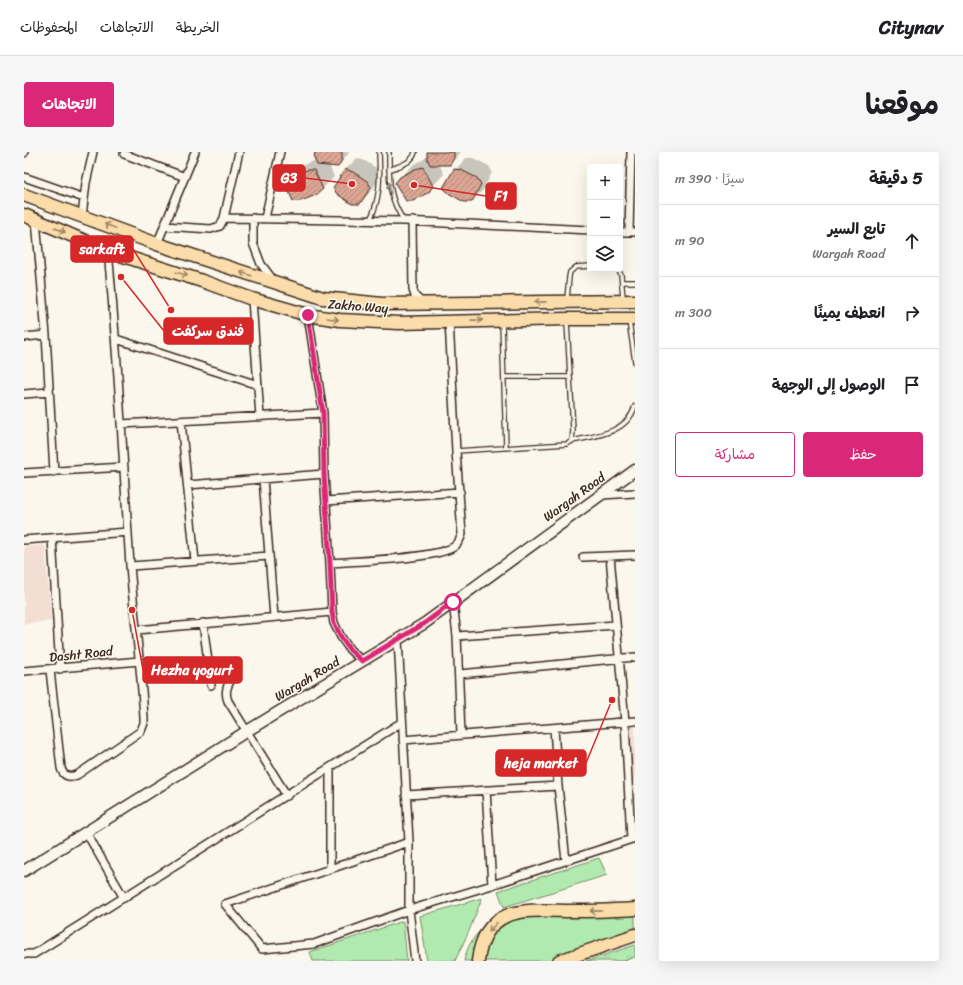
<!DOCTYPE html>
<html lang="ar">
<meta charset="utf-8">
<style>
:root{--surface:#fff;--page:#f6f6f6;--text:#202124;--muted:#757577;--line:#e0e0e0;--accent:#db2777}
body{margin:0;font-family:Sriracha,"Playpen Sans Arabic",sans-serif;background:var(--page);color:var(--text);direction:rtl}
.controls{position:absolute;right:12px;top:12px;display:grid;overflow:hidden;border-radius:4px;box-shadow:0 4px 16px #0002}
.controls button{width:36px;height:36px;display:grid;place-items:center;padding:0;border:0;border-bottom:1px solid var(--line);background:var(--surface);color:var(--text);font:20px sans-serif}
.stop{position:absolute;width:12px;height:12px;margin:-9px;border:3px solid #db2777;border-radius:50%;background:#fff}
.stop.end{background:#db2777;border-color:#fff;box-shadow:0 1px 4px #0008}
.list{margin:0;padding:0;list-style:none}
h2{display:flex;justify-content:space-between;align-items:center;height:52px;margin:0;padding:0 16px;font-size:17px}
h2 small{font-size:13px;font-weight:400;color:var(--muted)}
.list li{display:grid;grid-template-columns:26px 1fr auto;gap:12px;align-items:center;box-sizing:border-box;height:72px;padding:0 16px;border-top:1px solid var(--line)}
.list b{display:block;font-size:15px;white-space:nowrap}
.list p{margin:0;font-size:13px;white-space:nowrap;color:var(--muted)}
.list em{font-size:13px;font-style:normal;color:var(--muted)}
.actions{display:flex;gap:8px;padding:12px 16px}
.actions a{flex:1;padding:9px 0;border:1px solid var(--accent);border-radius:4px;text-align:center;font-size:14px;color:var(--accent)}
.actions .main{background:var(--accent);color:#fff}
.icon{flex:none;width:22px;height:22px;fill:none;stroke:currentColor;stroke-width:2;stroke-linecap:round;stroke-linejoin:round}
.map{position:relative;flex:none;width:611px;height:809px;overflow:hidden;direction:ltr;border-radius:4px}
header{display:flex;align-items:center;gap:24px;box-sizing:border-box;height:56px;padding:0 20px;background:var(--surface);border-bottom:1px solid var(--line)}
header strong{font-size:19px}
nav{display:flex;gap:22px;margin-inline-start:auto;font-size:14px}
.intro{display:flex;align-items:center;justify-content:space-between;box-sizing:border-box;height:96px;padding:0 24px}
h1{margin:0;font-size:28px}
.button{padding:10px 18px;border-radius:4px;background:var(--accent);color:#fff;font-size:14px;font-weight:700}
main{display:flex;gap:24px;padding:0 24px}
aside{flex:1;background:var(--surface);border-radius:4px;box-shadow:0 4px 16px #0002}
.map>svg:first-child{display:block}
.built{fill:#f2ded2}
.green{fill:#b1eaae;stroke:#768a66}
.park{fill:url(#park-tufts);stroke:#768a66}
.shadow{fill:#0003}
.building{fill:url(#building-hatch);stroke:#3b2a1e}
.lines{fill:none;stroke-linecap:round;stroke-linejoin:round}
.lane-casing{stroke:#3b2a1e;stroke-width:6}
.street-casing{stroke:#3b2a1e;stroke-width:10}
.secondary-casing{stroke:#3b2a1e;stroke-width:13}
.highway-casing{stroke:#3b2a1e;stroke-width:15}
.lane{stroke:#fbf7ec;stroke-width:3.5}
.street{stroke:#fbf7ec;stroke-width:7}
.secondary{stroke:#fbf7ec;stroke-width:10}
.highway{stroke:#fbddab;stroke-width:12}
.oneway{stroke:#9b9085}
.oneway2{stroke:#9b8464}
.route{stroke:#db2777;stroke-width:5}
.labels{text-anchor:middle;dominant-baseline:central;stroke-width:3;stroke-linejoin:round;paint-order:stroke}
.street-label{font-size:13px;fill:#3b2a1e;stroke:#fbf7ec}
.leader{fill:none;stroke:#d62828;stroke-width:1.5}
.callout-dot{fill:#d62828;stroke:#fbf7ec;stroke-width:1.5}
.callout{fill:#d62828;stroke:#d62828;stroke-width:1.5}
.callout-label{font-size:14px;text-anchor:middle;font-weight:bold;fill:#fff}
</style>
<header>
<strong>Citynav</strong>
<nav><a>الخريطة</a><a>الاتجاهات</a><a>المحفوظات</a></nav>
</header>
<div class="intro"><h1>موقعنا</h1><a class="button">الاتجاهات</a></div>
<main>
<aside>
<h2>5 دقيقة<small>سيرًا · 390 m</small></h2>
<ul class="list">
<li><svg class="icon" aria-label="ahead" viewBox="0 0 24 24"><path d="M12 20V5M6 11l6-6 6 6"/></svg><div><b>تابع السير</b><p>Wargah Road</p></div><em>90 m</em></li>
<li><svg class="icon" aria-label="right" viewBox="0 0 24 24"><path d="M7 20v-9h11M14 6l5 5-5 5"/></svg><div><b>انعطف يمينًا</b></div><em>300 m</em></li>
<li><svg class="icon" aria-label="arrive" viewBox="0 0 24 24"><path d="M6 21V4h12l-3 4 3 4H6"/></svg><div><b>الوصول إلى الوجهة</b></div></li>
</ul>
<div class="actions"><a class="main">حفظ</a><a>مشاركة</a></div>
</aside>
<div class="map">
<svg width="611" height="809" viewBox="0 0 611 809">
<defs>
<pattern id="park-tufts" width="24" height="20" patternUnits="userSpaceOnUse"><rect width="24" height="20" fill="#b1eaae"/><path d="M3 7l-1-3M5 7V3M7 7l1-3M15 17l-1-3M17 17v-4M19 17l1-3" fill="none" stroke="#99c995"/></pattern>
<pattern id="building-hatch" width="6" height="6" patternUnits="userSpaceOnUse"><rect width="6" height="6" fill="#dca594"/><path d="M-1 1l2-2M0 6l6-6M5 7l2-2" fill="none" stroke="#b48778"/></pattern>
</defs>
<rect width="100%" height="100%" fill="#fbf7ec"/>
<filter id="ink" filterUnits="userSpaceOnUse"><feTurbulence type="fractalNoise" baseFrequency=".025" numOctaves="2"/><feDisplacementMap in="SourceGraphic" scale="8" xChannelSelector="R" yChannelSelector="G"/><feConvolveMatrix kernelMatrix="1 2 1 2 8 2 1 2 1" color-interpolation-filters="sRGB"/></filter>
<g filter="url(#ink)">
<path class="built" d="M21,393L27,469L0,472V395Z
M606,575H611V661Z"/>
<path class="green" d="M575,706L583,723L480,755L474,739Z
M458,746L445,779L431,809H403L396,764Z
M611,757V783L535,809H440C442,799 446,790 453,782C480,755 573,758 611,757Z
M379,769L383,809H289L286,800Z"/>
<path class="park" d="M611,793V805L600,809H562Z"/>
<path class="shadow" d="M292,0H326L313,14L305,13L310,25L298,37L267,25L279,13L292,8Z
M404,0H437L426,12H415L420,22L404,39L377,25L389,13L404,5Z
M333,6L341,9L354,17L358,23L347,39L335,51L321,18Z
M442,6H449L465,14L468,20L460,37L448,49L431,18Z"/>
<path class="building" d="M291,0H318V8L314,15L293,13L290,6Z
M403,0H430V6L426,13H406L403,6Z
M399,15L409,34L405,40L389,49H382L371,31L376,25L391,17Z
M321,17L329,20L343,29L347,35L336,52H328L313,42L309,36Z
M430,17L437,18L453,26L457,32L448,50H440L426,42L419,36Z
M283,18H290L299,37L292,43L277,49H269L261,31L266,25Z"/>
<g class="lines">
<g class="lane-casing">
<path id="lane" d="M365,0C365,27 364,45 380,69
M365,18C374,14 389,11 391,0
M346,68C357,45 356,24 355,0
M594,117L597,123L599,146
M598,130H611
M543,147L545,125L546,120L552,115L566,114
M605,169L611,210
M478,171L482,296
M480,225H546
M548,289C571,284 604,281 611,254
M432,299L543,292L548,289L549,278L543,170"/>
</g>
<g class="street-casing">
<path id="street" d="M0,1V0
M100,2L161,25
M0,25L60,46
M58,64L62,31L69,0
M200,66L380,69L566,78
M229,66V91L237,112L249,128
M241,66L256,0
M12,68L22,183L30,320
M388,69L389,138L391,144L398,151
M140,74L187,77L196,74L200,66L215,0
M596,80H611
M605,80L607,0
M133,92L171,0
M228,147L236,265
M284,163L299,261L300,322L306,411L308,460L310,471L317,485L326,498L338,509
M0,185L22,183
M92,187L234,233
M0,242L25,240
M157,269L171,409
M97,272L299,261
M0,321L100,315
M239,327L250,465
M164,333L300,322
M577,343L611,341
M302,349L436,340
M28,386L36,517
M0,388L104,380
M586,404L601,570L607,687
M559,405L611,403
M306,411C329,409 419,407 432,393C435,390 437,385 438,382L432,299L425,169
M107,414L245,404
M429,450L433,484L437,582
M179,471L187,533
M113,478L308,460
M433,484L592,473
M374,487L385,690V758L391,809
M26,518L37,616C39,624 45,626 53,623L117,579L120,571V566C117,515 110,464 106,413C99,308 94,203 84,99
M0,519L116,509
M213,519C206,529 199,537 204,549L263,644
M436,522L611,505
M530,576L534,634L542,709
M379,588L611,569
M306,616V717
M462,638L468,733
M382,643L534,634
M62,680L100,746
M385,690L306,717L201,752L238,797L290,792L385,758L468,733L611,686
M0,802H10L378,570"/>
</g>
<g class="secondary-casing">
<path id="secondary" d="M0,719L223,579L401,471L611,318"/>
</g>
<g class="highway-casing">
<path id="highway" d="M0,43L133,92L299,146L358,152L611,149
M0,63L84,99L178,129L228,147L284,163L316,168L375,171L543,167H611
M454,809C461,749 508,759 552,759C572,759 591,758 611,757
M535,809L611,783"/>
</g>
<use href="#lane" class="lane"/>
<use href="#street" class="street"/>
<use href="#secondary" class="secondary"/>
<use href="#highway" class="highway"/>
</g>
<defs><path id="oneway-shaft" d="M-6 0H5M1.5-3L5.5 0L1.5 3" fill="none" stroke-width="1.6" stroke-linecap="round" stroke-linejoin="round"/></defs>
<use class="oneway" href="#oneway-shaft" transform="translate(366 36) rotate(-99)"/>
<g class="oneway2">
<use href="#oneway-shaft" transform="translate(86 74) rotate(-159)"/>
<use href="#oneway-shaft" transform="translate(36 78) rotate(23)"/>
<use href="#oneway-shaft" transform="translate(158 122) rotate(18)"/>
<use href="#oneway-shaft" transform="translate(222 122) rotate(-162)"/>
<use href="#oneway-shaft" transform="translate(516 150) rotate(179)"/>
<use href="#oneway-shaft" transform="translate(309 167) rotate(9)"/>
<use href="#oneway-shaft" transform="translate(453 168) rotate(-1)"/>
<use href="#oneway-shaft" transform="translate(572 759) rotate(179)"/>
<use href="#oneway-shaft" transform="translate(469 775) rotate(132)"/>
</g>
</g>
<g class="lines" filter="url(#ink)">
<path class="route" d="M284,163L299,261L300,322L306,411L308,460L310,471L317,485L326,498L338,509L401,471L429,450"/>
</g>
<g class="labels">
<g class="street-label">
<text transform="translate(334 154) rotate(4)">Zakho Way</text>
<text transform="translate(550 345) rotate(-36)">Wargah Road</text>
<text transform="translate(57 502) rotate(-6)">Dasht Road</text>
<text transform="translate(283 527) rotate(-31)">Wargah Road</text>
</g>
</g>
<path class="leader" d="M328 32L281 26M390 33L462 44M147 158L109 97M97 125L140 179M108 458L119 518M588 548L562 611"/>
<g class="callout-dot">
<circle cx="328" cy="32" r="4"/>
<circle cx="390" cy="33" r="4"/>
<circle cx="147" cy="158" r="4"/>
<circle cx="97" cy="125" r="4"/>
<circle cx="108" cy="458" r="4"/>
<circle cx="588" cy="548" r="4"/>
</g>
<g class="callout">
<rect x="249" y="13" width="32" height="26" rx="4"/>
<rect x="462" y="31" width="30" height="26" rx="4"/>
<rect x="47" y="84" width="62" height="26" rx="4"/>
<rect x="140" y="166" width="89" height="26" rx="4"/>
<rect x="119" y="505" width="99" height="26" rx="4"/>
<rect x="472" y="598" width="90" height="26" rx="4"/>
</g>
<g class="callout-label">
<text x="265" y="31">G3</text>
<text x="477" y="49">F1</text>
<text x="78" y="102">sarkaft</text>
<text x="184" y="184">فندق سركفت</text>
<text x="168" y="523">Hezha yogurt</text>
<text x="517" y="616">heja market</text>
</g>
</svg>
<div class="controls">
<button>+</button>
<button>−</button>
<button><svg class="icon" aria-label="layers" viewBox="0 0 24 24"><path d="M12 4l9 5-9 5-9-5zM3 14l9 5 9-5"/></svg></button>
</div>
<div class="stop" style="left:429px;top:450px"></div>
<div class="stop end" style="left:284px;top:163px"></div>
</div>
</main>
